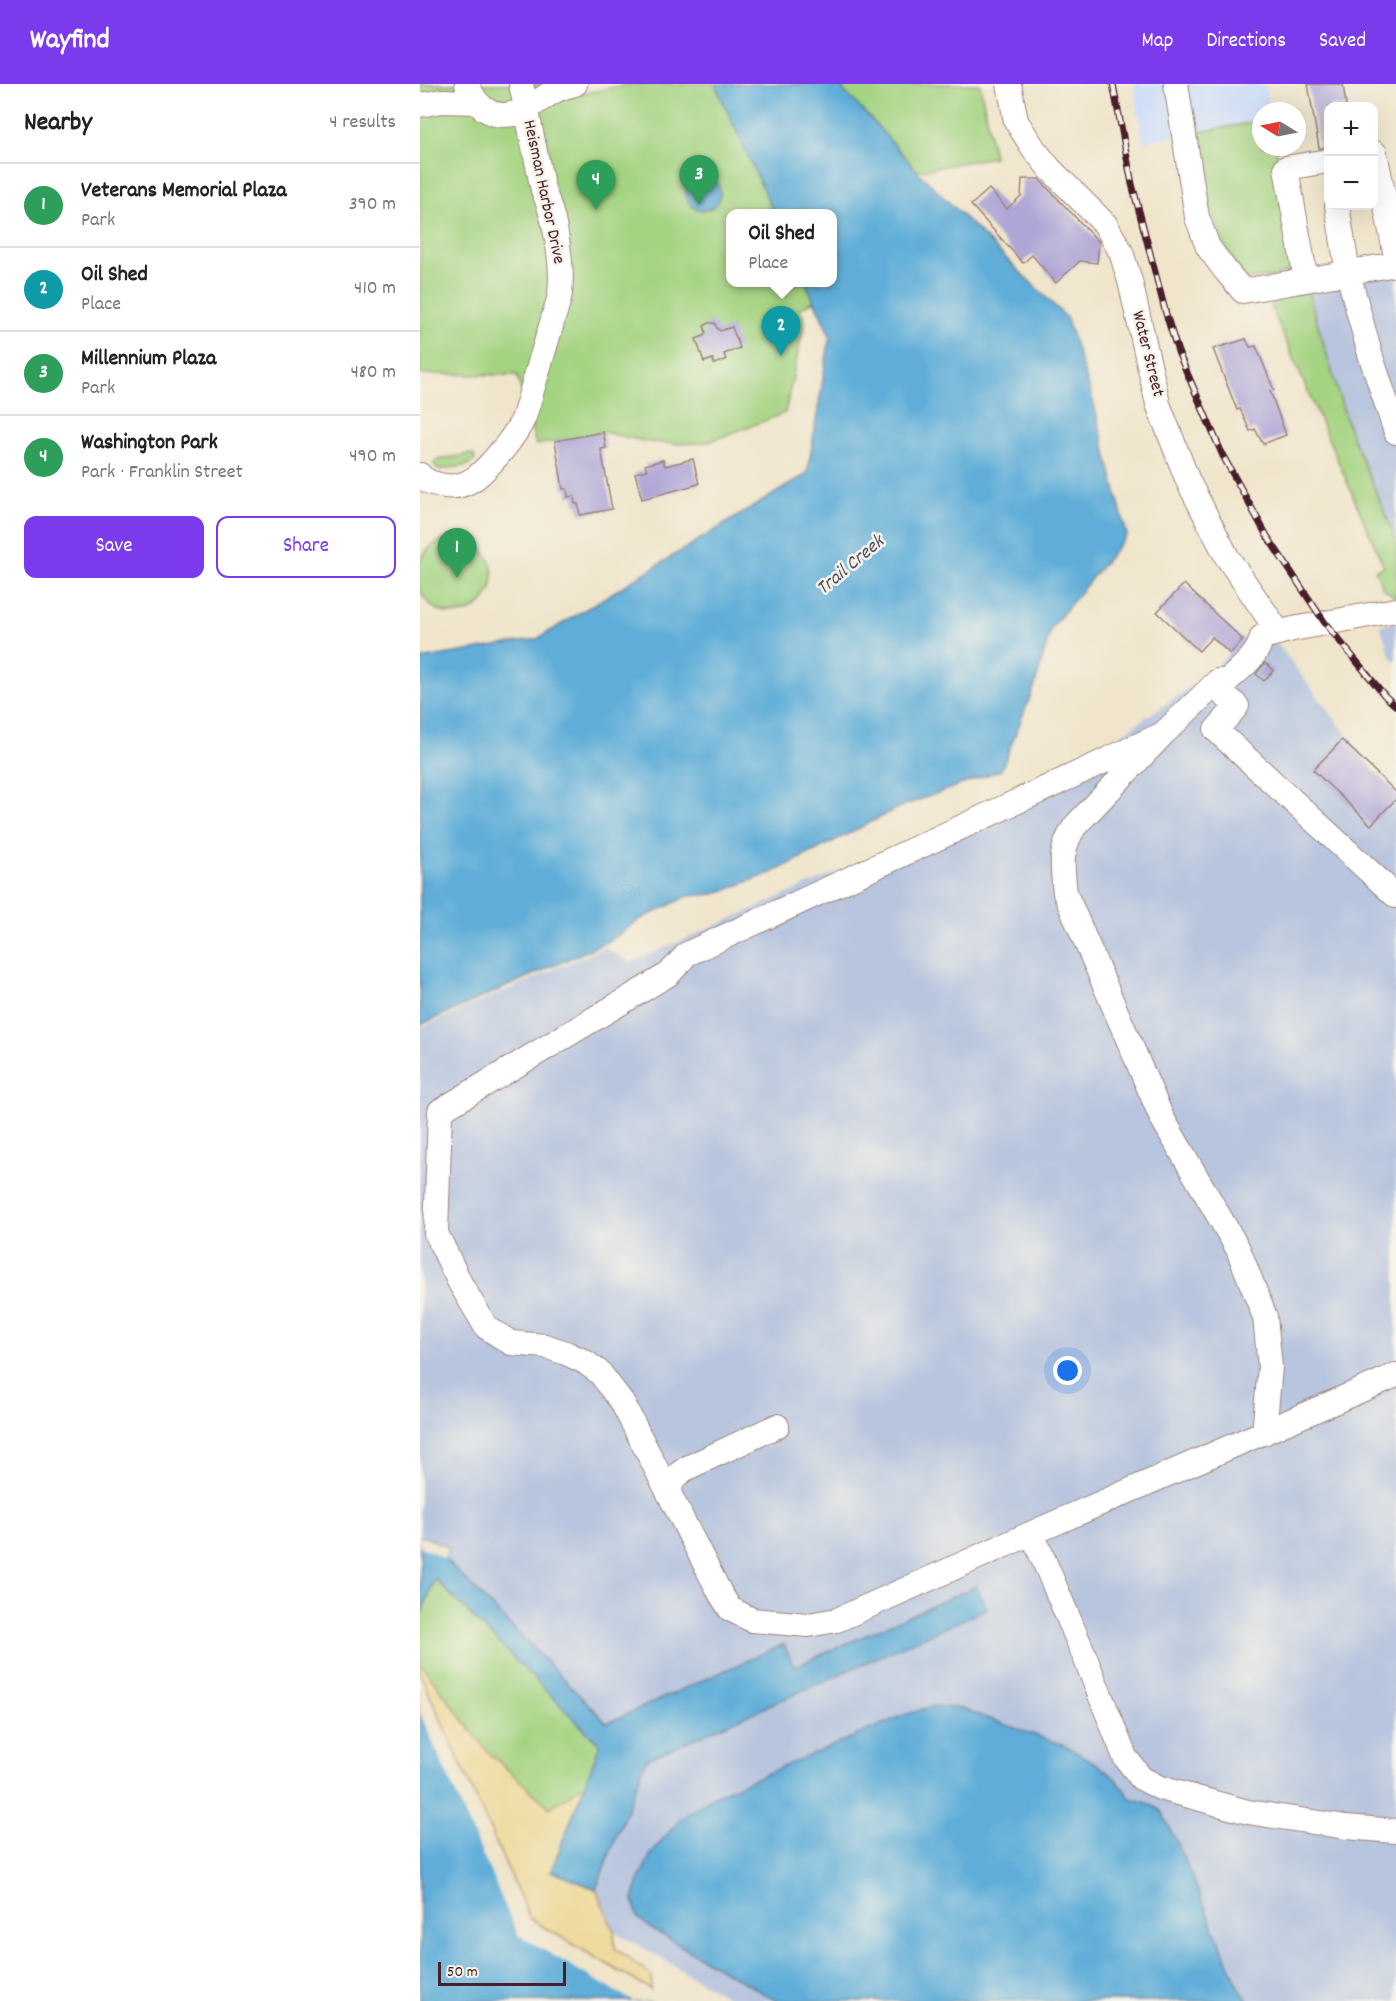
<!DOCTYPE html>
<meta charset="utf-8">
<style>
:root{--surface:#fff;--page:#f6f6f6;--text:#222;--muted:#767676;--line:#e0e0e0;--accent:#7c3aed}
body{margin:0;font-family:Dekko,sans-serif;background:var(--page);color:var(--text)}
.controls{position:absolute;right:18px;top:18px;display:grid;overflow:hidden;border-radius:12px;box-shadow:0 6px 24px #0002}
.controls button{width:54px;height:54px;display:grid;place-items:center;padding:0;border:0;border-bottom:2px solid var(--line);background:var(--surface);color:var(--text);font:30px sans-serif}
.compass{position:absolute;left:832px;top:18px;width:54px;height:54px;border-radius:50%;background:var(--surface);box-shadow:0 6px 24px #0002;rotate:280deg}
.scale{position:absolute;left:18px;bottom:15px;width:128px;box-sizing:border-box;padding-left:6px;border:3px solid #4a1f2b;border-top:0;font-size:16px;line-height:21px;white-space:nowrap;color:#4a1f2b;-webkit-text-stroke:4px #f7f3e8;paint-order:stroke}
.you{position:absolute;left:648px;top:1287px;width:21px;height:21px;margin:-15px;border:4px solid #fff;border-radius:50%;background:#1a73e8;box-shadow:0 0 0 9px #1a73e833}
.badge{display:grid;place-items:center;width:39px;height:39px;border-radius:50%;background:var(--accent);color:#fff;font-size:20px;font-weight:700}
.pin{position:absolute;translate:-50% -50px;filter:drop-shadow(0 2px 3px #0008)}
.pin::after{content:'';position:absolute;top:32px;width:21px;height:18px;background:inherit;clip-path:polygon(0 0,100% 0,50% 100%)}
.popup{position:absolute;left:306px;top:125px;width:111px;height:78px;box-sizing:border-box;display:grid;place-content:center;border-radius:12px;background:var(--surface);filter:drop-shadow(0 2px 4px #0005);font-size:20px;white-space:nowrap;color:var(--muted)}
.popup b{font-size:22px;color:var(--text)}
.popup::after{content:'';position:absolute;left:50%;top:100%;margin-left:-12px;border:12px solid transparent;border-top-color:var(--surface)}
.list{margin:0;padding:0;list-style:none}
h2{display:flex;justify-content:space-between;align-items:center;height:78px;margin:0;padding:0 24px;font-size:26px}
h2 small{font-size:20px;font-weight:400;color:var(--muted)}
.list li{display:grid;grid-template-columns:39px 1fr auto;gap:18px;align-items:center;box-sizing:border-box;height:84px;padding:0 24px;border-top:2px solid var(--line)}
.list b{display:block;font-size:22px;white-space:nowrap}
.list p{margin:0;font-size:20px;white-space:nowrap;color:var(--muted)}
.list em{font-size:20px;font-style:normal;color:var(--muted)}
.actions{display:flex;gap:12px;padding:18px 24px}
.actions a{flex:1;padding:14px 0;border:2px solid var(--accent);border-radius:12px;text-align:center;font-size:21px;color:var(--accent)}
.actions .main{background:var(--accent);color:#fff}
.map{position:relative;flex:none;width:976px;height:1917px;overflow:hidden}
header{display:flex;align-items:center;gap:36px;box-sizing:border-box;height:84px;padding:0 30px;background:var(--accent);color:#fff}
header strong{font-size:28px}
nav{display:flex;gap:33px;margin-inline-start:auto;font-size:21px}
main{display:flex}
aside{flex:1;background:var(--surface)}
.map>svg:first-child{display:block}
.built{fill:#cadcf9}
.industrial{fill:#b7c5de}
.green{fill:#a4d381;stroke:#777956;stroke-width:1.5}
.sand{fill:#eeda9e;stroke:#9c7c64;stroke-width:1.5}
.water{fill:#5eadd8;stroke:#546682;stroke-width:1.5}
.pier{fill:#f0e5cb}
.building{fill:#aea6d6}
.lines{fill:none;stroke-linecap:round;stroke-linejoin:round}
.minor-casing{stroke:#9d827b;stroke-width:26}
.minor{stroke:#fff;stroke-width:24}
.rail-casing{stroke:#4a1f2b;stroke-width:7}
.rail{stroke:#f7f3e8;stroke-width:4.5;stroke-dasharray:14;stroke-linecap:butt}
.labels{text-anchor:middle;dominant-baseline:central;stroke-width:5;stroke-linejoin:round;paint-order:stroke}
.street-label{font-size:18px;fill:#4a1f2b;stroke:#f7f3e8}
.water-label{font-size:20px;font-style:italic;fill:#515168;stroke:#f7f3e8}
</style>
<header>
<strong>Wayfind</strong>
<nav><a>Map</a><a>Directions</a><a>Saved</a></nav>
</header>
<main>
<aside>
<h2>Nearby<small>4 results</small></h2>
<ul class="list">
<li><span class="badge" style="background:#2e9e5b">1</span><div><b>Veterans Memorial Plaza</b><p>Park</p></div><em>390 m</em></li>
<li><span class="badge" style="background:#0f9aa8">2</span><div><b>Oil Shed</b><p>Place</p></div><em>410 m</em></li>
<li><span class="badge" style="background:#2e9e5b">3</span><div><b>Millennium Plaza</b><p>Park</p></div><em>480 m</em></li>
<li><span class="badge" style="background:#2e9e5b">4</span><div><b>Washington Park</b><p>Park · Franklin Street</p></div><em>490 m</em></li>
</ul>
<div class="actions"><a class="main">Save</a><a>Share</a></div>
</aside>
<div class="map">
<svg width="976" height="1917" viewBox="0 0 976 1917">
<rect width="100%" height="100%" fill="#f7f3e8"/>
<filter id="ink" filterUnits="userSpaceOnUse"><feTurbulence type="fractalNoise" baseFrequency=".0167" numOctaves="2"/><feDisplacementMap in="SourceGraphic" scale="12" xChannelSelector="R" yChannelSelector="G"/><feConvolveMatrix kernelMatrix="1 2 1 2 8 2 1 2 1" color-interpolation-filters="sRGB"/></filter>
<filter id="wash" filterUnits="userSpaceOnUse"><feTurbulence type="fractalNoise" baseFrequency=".008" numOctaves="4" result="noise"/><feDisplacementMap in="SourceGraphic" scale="24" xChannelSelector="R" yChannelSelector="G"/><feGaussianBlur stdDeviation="1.35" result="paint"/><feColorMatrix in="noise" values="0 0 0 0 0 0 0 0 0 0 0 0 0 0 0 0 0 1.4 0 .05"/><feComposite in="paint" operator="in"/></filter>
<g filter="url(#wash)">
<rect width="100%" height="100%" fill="#f0e5cb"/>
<path class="built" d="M714,0H845L850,27H841V37L723,58Z"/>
<path class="industrial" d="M976,189V455L929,345L888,208Z
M841,538L976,715V1917H314L194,1847L176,1805L131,1787L180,1661L15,1495L28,1463L0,1452V944L185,863L210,879L650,686L788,591Z
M976,538V578L970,572L960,541Z"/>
<path class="green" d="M0,0H151L155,11L210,0H295L354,129L310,130V198L386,199L394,217L379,225L385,237L365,329L288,358L261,360L228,358L183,348L116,361L97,291L0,290Z
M417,0H560L574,73L497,87L451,35Z
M841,37V63H856L877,184L853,193L826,195L807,167L785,109L773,49Z
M888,208L929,345L976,455V514L963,504L955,486L964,483L852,225L851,216Z
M49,370L54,371L55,376L48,381L19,386L15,382L14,379L17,376Z
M-3 492a38 38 0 1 1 76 0a38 38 0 1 1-76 0Z
M15,1495L180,1661L146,1749L77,1701L0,1589V1535Z"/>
<path class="sand" d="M0,1579L68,1668L130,1724L165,1700L131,1787L176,1805L194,1847L195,1864L232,1892L231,1906L110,1835L0,1589Z"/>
<path class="water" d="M295,0H417L451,35L499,89L646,233L671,309L707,451L631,544L615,601L581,686L480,723L352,789L294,810L268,812L219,836L191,856L0,941V575L117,555L385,391L388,385L410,252L386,199L412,198V130L354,129Z
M266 109a17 17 0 1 1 34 0a17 17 0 1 1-34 0Z
M0,1452L28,1463L24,1474L187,1639L364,1560L374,1583L556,1502L567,1525L226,1676L176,1805L131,1787L180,1661L15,1495L0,1531Z
M0,1605L100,1842L230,1917H0Z
M513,1622L542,1625L645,1662L677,1680L696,1695L710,1714L728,1719L741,1727L758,1760L818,1901L828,1917H357L235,1847L218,1834L213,1816L220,1793L231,1770L260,1735L294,1712L482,1632Z"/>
<path class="pier" d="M0,1452L28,1463L24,1474L0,1462Z
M0,1602L3,1604L102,1839L233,1917H212L98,1851L0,1629Z"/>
<g id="blocks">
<path class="building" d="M888,0H923L926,22H909V63L899,64Z
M602,95H619L679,158L677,179L660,177L636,199L612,171L603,179L551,121L569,105L587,125L601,112Z
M289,239H295L297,244L300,247L312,243L320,264L304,270L306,276L294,280L293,275L284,278L276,255L284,252L286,248L284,242Z
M826,255L830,263L836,262L854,306L850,307L866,351L843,360L835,345L830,347L820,325L817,326L793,265Z
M183,348L186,364L181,365L192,425L160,431L158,420H155L154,412L148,413L147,405H143L135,357Z
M273,375L279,400L222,415L215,389L227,386L225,381L243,376L245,382Z
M764,500L823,556L810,570L792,553L779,567L737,528Z
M845,579L854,586L844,597L836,590Z
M922,656L976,708V715L951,741L893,686Z"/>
</g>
</g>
<g filter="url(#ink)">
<use href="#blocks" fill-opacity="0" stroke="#9d827b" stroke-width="1.5"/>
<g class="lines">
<g class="minor-casing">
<path id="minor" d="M47,0C57,27 78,39 105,25C115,21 123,13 133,8C139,4 148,2 155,0
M589,0L596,37L614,65L630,85L685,140L701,168L710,197L738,320L768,397L807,473L859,549
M756,0L777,133L788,163L805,186L823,207L976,180
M0,21L22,17L56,18
M954,69H955L976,172
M917,122L928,189L950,270L976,348
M886,196L866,84L908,77
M0,391C6,398 12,399 20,401C49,409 67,384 84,364C92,354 99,345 104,333L139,215C145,186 135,133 123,106L101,0
M842,553C838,572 821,584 807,597H798L743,650L655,742C639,767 642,780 645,809L742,1034L818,1165L845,1233L850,1283L844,1349
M843,553L873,545L976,526
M794,602L817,622L796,646L976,812
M743,650L267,870L249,890L20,1027L16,1149L40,1199L66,1243L91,1259L125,1262L146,1269L165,1278L180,1289L202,1318L300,1509L310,1525L332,1536L388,1541L417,1536L612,1449L976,1291
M250,1411C249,1397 256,1391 267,1384L357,1342
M612,1449L662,1566L705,1673L721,1694L740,1704L828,1728L926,1743L976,1747"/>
</g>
<use href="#minor" class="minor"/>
<g class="rail-casing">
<path id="rail" d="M693,0L712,100L746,230L758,268L803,372L847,452L905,539L965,612L976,622"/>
</g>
<use href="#rail" class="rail"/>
</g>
</g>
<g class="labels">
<g class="street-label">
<text transform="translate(123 108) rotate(78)">Heisman Harbor Drive</text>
<text transform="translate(727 270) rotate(76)">Water Street</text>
</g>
<g class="water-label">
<text transform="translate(431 482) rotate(-40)">Trail Creek</text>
</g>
</g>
</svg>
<div class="controls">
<button>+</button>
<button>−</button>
</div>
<svg class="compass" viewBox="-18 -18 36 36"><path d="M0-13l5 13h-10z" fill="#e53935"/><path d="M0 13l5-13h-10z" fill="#767676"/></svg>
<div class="scale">50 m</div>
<div class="you"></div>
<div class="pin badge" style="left:37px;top:494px;background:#2e9e5b">1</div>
<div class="pin badge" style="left:361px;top:272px;background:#0f9aa8">2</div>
<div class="popup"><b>Oil Shed</b>Place</div>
<div class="pin badge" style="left:279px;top:121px;background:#2e9e5b">3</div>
<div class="pin badge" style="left:176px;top:126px;background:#2e9e5b">4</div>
</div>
</main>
